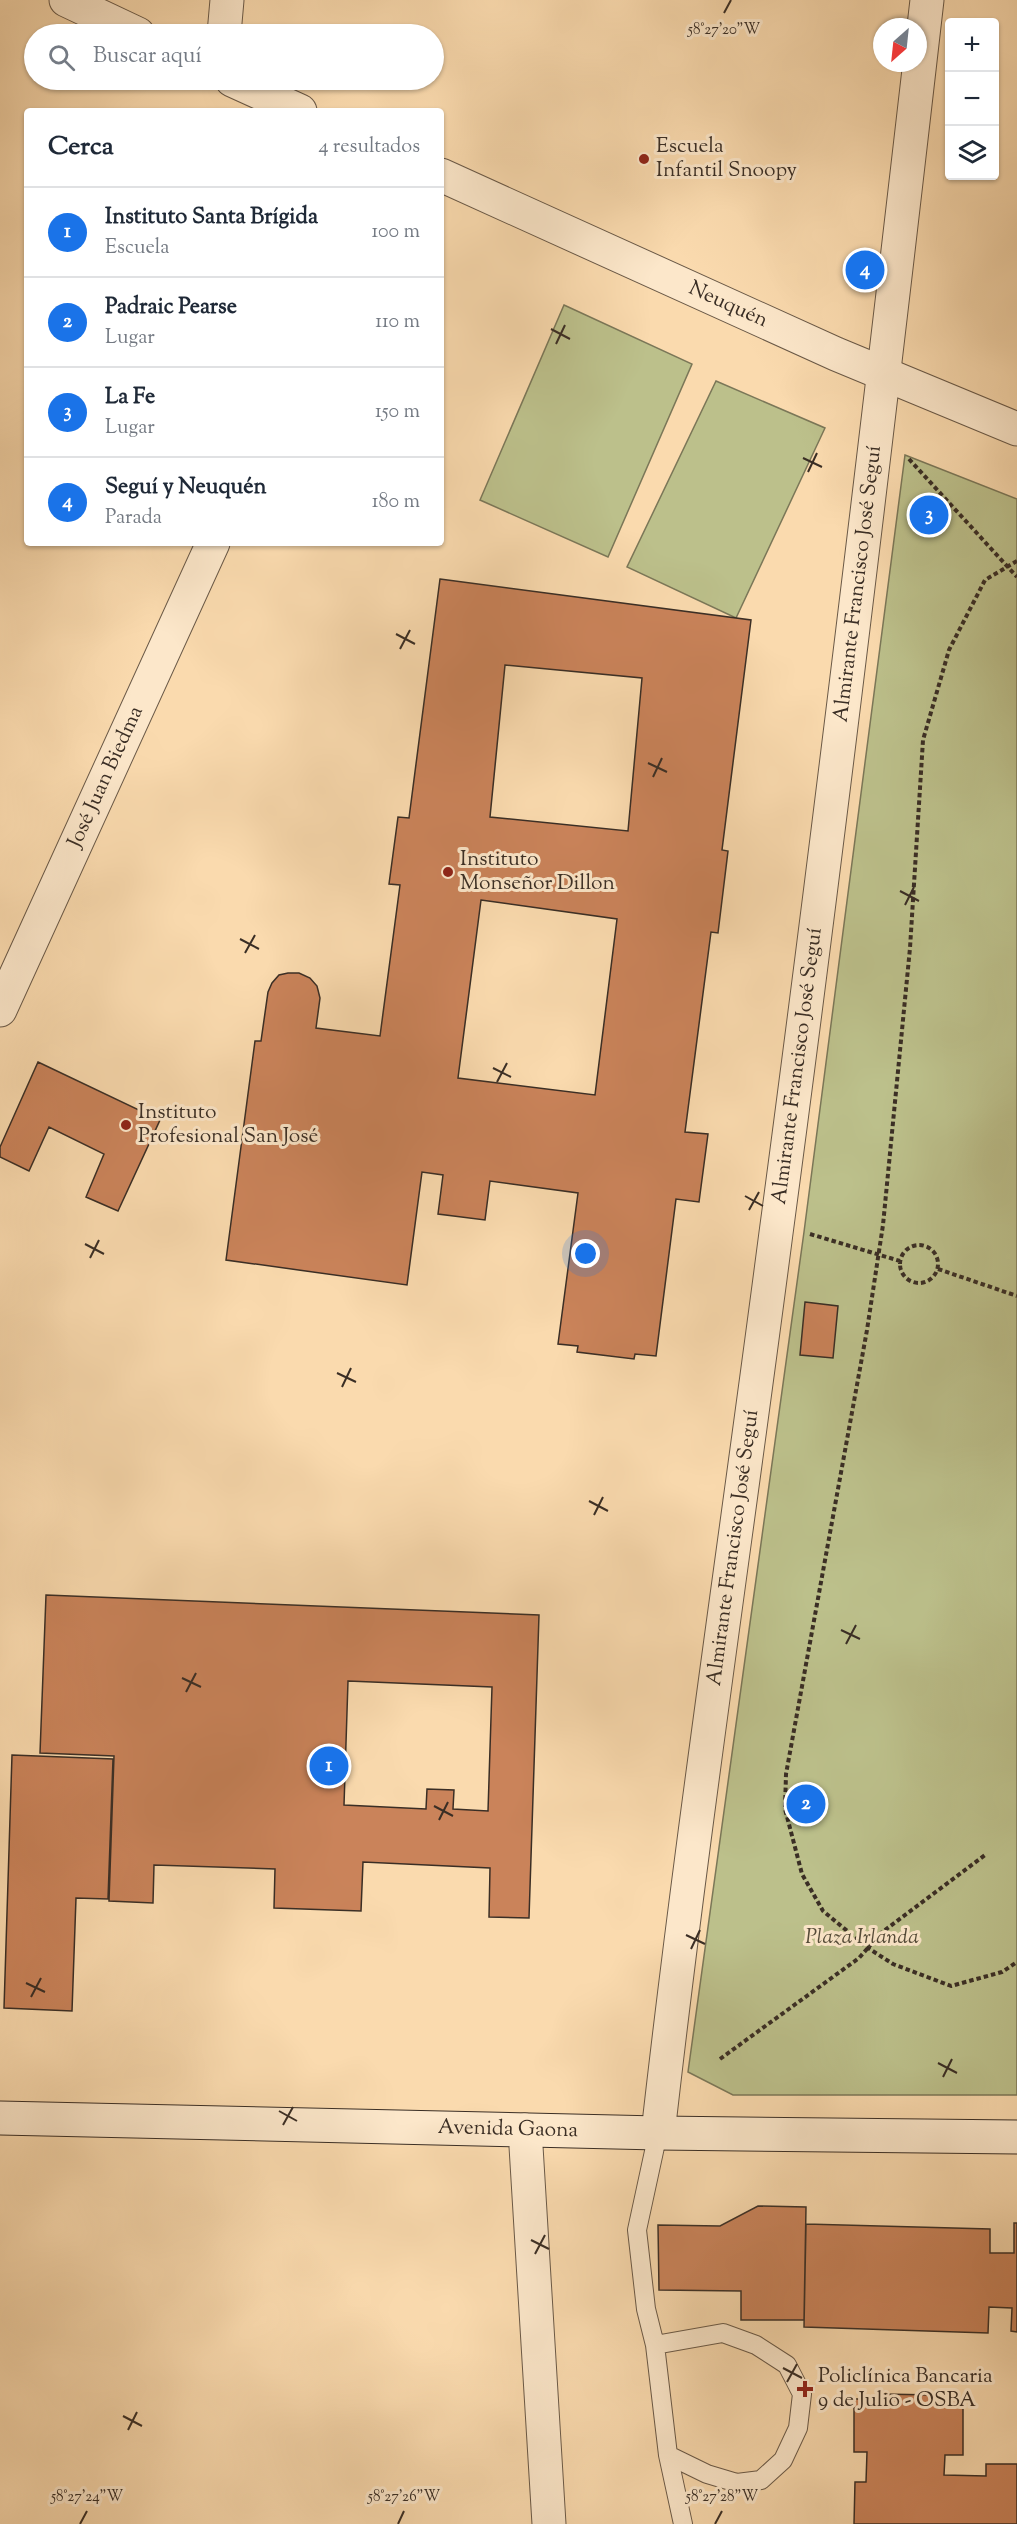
<!DOCTYPE html>
<html lang="es">
<meta charset="utf-8">
<style>
:root{--surface:#fff;--page:#f6f6f7;--text:#1f2937;--muted:#747a83;--line:#e0e1e3;--accent:#1a73e8}
body{margin:0;font-family:"Sorts Mill Goudy",serif;background:var(--page);color:var(--text)}
.controls{position:absolute;right:18px;top:18px;display:grid;overflow:hidden;border-radius:6px;box-shadow:0 2px 4px #0004}
.controls button{width:54px;height:54px;display:grid;place-items:center;padding:0;border:0;border-bottom:2px solid var(--line);background:var(--surface);color:var(--text);font:30px sans-serif}
.compass{position:absolute;left:873px;top:18px;width:54px;height:54px;border-radius:50%;background:var(--surface);box-shadow:0 2px 4px #0004;rotate:207deg}
.you{position:absolute;left:586px;top:1254px;width:21px;height:21px;margin:-15px;border:4px solid #fff;border-radius:50%;background:#1a73e8;box-shadow:0 0 0 9px #1a73e833}
.badge{display:grid;place-items:center;width:39px;height:39px;border-radius:50%;background:var(--accent);color:#fff;font-size:20px;font-weight:700}
.pin{position:absolute;translate:-50% -50%;border:3px solid #fff;box-shadow:0 2px 6px #0006}
.list{margin:0;padding:0;list-style:none}
h2{display:flex;justify-content:space-between;align-items:center;height:78px;margin:0;padding:0 24px;font-size:26px}
h2 small{font-size:20px;font-weight:400;color:var(--muted)}
.list li{display:grid;grid-template-columns:39px 1fr auto;gap:18px;align-items:center;box-sizing:border-box;height:90px;padding:0 24px;border-top:2px solid var(--line)}
.list b{display:block;font-size:22px;white-space:nowrap}
.list p{margin:0;font-size:20px;white-space:nowrap;color:var(--muted)}
.list em{font-size:20px;font-style:normal;color:var(--muted)}
.icon{flex:none;width:33px;height:33px;fill:none;stroke:currentColor;stroke-width:2;stroke-linecap:round;stroke-linejoin:round}
.map{position:relative;flex:none;width:1017px;height:2524px;overflow:hidden}
.search{position:absolute;background:var(--surface);box-shadow:0 2px 4px #0004;left:24px;top:24px;width:420px;height:66px;display:flex;align-items:center;gap:15px;box-sizing:border-box;padding:0 21px;border-radius:33px;color:var(--muted);font-size:22px}
.panel{position:absolute;background:var(--surface);box-shadow:0 2px 4px #0004;left:24px;top:108px;width:420px;height:438px;border-radius:6px}
.map>svg:first-child{display:block}
.green{fill:#bcc08b;stroke:#7b7758;stroke-width:1.5}
.building{fill:#ca835a;stroke:#3a2e25;stroke-width:1.5;fill-rule:evenodd}
.lines{fill:none;stroke-linecap:round;stroke-linejoin:round}
.service-casing{stroke:#6a5947;stroke-width:20}
.minor-casing{stroke:#6a5947;stroke-width:35}
.secondary-casing{stroke:#3a2e25;stroke-width:35}
.path{stroke:#3a2e25;stroke-width:4;stroke-dasharray:4.5 3;stroke-linecap:butt}
.service{stroke:#fce7ca;stroke-width:18}
.minor{stroke:#fce7ca;stroke-width:33}
.secondary{stroke:#fce7ca;stroke-width:33}
.ticks{fill:none;stroke:#3a2e25;stroke-width:2}
.poi-dot{fill:#8f2418;stroke:#fce7ca;stroke-width:2}
.labels{text-anchor:middle;dominant-baseline:central;stroke-width:6;stroke-linejoin:round;paint-order:stroke}
.poi-label{font-size:21px;fill:#3a2e25;stroke:#fce7ca;text-anchor:start}
.street-label{font-size:21px;fill:#3a2e25;stroke:#fce7ca}
.park-label{font-size:21px;font-style:italic;fill:#544b39;stroke:#fce7ca}
.ticks-label{font-size:15px;text-anchor:middle;fill:#3a2e25;stroke:#fce7ca;stroke-width:6;stroke-linejoin:round;paint-order:stroke}
</style>
<div class="map">
<svg width="1017" height="2524" viewBox="0 0 1017 2524">
<rect width="100%" height="100%" fill="#fadaae"/>
<filter id="stains"><feTurbulence type="fractalNoise" baseFrequency=".00333" numOctaves="4"/><feColorMatrix values="0 0 0 0 .2 0 0 0 0 .09 0 0 0 0 .02 0 0 0 .5 -.17"/></filter>
<radialGradient id="worn" r=".72"><stop offset=".6" stop-color="#630" stop-opacity="0"/><stop offset="1" stop-color="#630" stop-opacity=".3"/></radialGradient>
<path class="green" d="M564,305L692,364L608,557L480,500Z
M716,381L825,428L736,618L627,567Z
M905,455L1017,499V2095H733L688,2072L804,1232Z"/>
<path class="building" d="M440,579L751,620L722,850L728,851L718,933L711,932L685,1132L708,1134L699,1202L676,1199L656,1356L635,1354L634,1359L577,1352L578,1346L558,1344L578,1193L490,1181L485,1220L438,1214L443,1175L422,1172L407,1285L226,1260L255,1041H261L268,992L272,983L279,975L288,973H299L310,978L317,986L320,998L316,1028L380,1036L400,885L389,884L398,817L409,818ZM505,665L642,678L628,831L490,817ZM481,900L617,919L595,1095L458,1078Z
M38,1062L160,1120L118,1211L86,1197L104,1154L49,1127L29,1171L0,1157V1147Z
M805,1302L838,1306L833,1358L800,1355Z
M46,1595L539,1615L529,1918L489,1917L490,1868L363,1862L361,1911L274,1908L275,1869L154,1865L153,1903L109,1901L114,1756L40,1753ZM348,1681L492,1687L488,1811L453,1809L454,1790L427,1789L426,1809L344,1805Z
M12,1755L113,1759L108,1899L76,1898L72,2011L4,2008Z
M758,2206L806,2207L804,2320H741V2291L659,2290L658,2225L720,2226Z
M1014,2223H1017V2332L1011,2331L1012,2308L989,2307L988,2333L804,2327L806,2224L990,2229V2253H1014Z
M881,2394L933,2395V2400H963V2455H945L944,2475L986,2476V2464H1017V2524H854L855,2482H866L867,2452H854V2399H881Z"/>
<g class="lines">
<g class="service-casing">
<path id="service" d="M658,2133L637,2230L646,2309L655,2345L668,2455L683,2524
M655,2345L723,2333L756,2345L787,2365L802,2394L798,2428L783,2460L761,2480L737,2483L707,2474L668,2455"/>
</g>
<g class="minor-casing">
<g id="minor">
<path d="M66,0L138,34"/>
<path d="M224,34L227,0"/>
<path d="M232,80L300,111"/>
<path id="s1" d="M441,175L836,354L1017,429"/>
<path id="s2" d="M0,1010L213,543"/>
<path d="M525,2130L549,2524"/>
<path id="s3" d="M658,2133C692,1832 737,1533 776,1233C831,823 880,411 927,0"/>
</g>
</g>
<g class="secondary-casing">
<g id="secondary">
<path id="s4" d="M0,2118L658,2133L1017,2137"/>
</g>
</g>
<path class="path" d="M909,459L1017,577
M1017,561L985,580L949,650L923,740L910,948L883,1225L867,1330L786,1774L785,1809L802,1874L823,1911L868,1948L893,1964L951,1986L1002,1972L1017,1962
M810,1234L900,1261
M900 1264a19 19 0 1 1 38 0a19 19 0 1 1-38 0Z
M938,1269L1017,1296
M720,2059L859,1958L881,1933L985,1855"/>
<use href="#service" class="service"/>
<use href="#minor" class="minor"/>
<use href="#secondary" class="secondary"/>
</g>
<path class="ticks" d="M724,13L731,0M551,329L570,339M556,344L565,325M803,458L822,467M808,472L817,453M396,634L415,644M400,649L410,630M648,763L667,772M653,777L662,758M900,891L919,901M905,905L914,887M240,939L259,949M245,953L255,935M493,1068L511,1077M497,1082L507,1063M745,1196L763,1206M749,1210L759,1192M85,1244L104,1254M90,1258L99,1240M337,1373L356,1382M342,1387L351,1368M589,1501L608,1511M594,1515L603,1497M841,1630L860,1639M846,1644L856,1625M182,1678L201,1687M186,1692L196,1673M434,1806L453,1816M439,1820L448,1802M686,1935L705,1944M691,1949L700,1930M26,1983L45,1992M31,1997L41,1978M938,2063L957,2073M943,2077L952,2059M279,2111L297,2121M283,2125L293,2107M531,2240L549,2249M535,2254L545,2235M783,2368L802,2378M787,2382L797,2364M123,2416L142,2426M128,2430L137,2412M80,2524L87,2511M398,2524L404,2511M715,2524L722,2511"/>
<g class="poi-dot">
<circle cx="644" cy="159" r="6"/>
<circle cx="448" cy="872" r="6"/>
<circle cx="126" cy="1125" r="6"/>
<path d="M802 2380h6v6h6v6h-6v6h-6v-6h-6v-6h6z"/>
</g>
<g class="labels">
<g class="poi-label">
<text x="656" y="147">Escuela<tspan x="656" dy="24">Infantil Snoopy</tspan></text>
<text x="460" y="860">Instituto<tspan x="460" dy="24">Monseñor Dillon</tspan></text>
<text x="138" y="1113">Instituto<tspan x="138" dy="24">Profesional San José</tspan></text>
<text x="818" y="2377">Policlínica Bancaria<tspan x="818" dy="24">9 de Julio - OSBA</tspan></text>
</g>
<g class="street-label">
<text stroke="none"><textPath href="#s1" startOffset="315">Neuquén</textPath></text>
<text stroke="none"><textPath href="#s3" startOffset="1562">Almirante Francisco José Seguí</textPath></text>
<text stroke="none"><textPath href="#s2" startOffset="256">José Juan Biedma</textPath></text>
<text stroke="none"><textPath href="#s3" startOffset="1076">Almirante Francisco José Seguí</textPath></text>
<text stroke="none"><textPath href="#s3" startOffset="590">Almirante Francisco José Seguí</textPath></text>
<text stroke="none"><textPath href="#s4" startOffset="508">Avenida Gaona</textPath></text>
</g>
<g class="park-label">
<text x="862" y="1938">Plaza Irlanda</text>
</g>
</g>
<g class="ticks-label">
<text x="724" y="34">58°27'20"W</text>
<text x="87" y="2501">58°27'24"W</text>
<text x="404" y="2501">58°27'26"W</text>
<text x="722" y="2501">58°27'28"W</text>
</g>
<rect width="100%" height="100%" filter="url(#stains)"/>
<rect width="100%" height="100%" fill="url(#worn)"/>
</svg>
<div class="controls">
<button>+</button>
<button>−</button>
<button><svg class="icon" aria-label="layers" viewBox="0 0 24 24"><path d="M12 4l9 5-9 5-9-5zM3 14l9 5 9-5"/></svg></button>
</div>
<svg class="compass" viewBox="-18 -18 36 36"><path d="M0-13l5 13h-10z" fill="#e53935"/><path d="M0 13l5-13h-10z" fill="#747a83"/></svg>
<div class="you"></div>
<div class="pin badge" style="left:329px;top:1766px">1</div>
<div class="pin badge" style="left:806px;top:1804px">2</div>
<div class="pin badge" style="left:929px;top:515px">3</div>
<div class="pin badge" style="left:865px;top:270px">4</div>
<div class="search"><svg class="icon" aria-label="search" viewBox="0 0 24 24"><circle cx="10" cy="10" r="6"/><path d="M15 15l6 6"/></svg>Buscar aquí</div>
<section class="panel">
<h2>Cerca<small>4 resultados</small></h2>
<ul class="list">
<li><span class="badge">1</span><div><b>Instituto Santa Brígida</b><p>Escuela</p></div><em>100 m</em></li>
<li><span class="badge">2</span><div><b>Padraic Pearse</b><p>Lugar</p></div><em>110 m</em></li>
<li><span class="badge">3</span><div><b>La Fe</b><p>Lugar</p></div><em>150 m</em></li>
<li><span class="badge">4</span><div><b>Seguí y Neuquén</b><p>Parada</p></div><em>180 m</em></li>
</ul>
</section>
</div>
